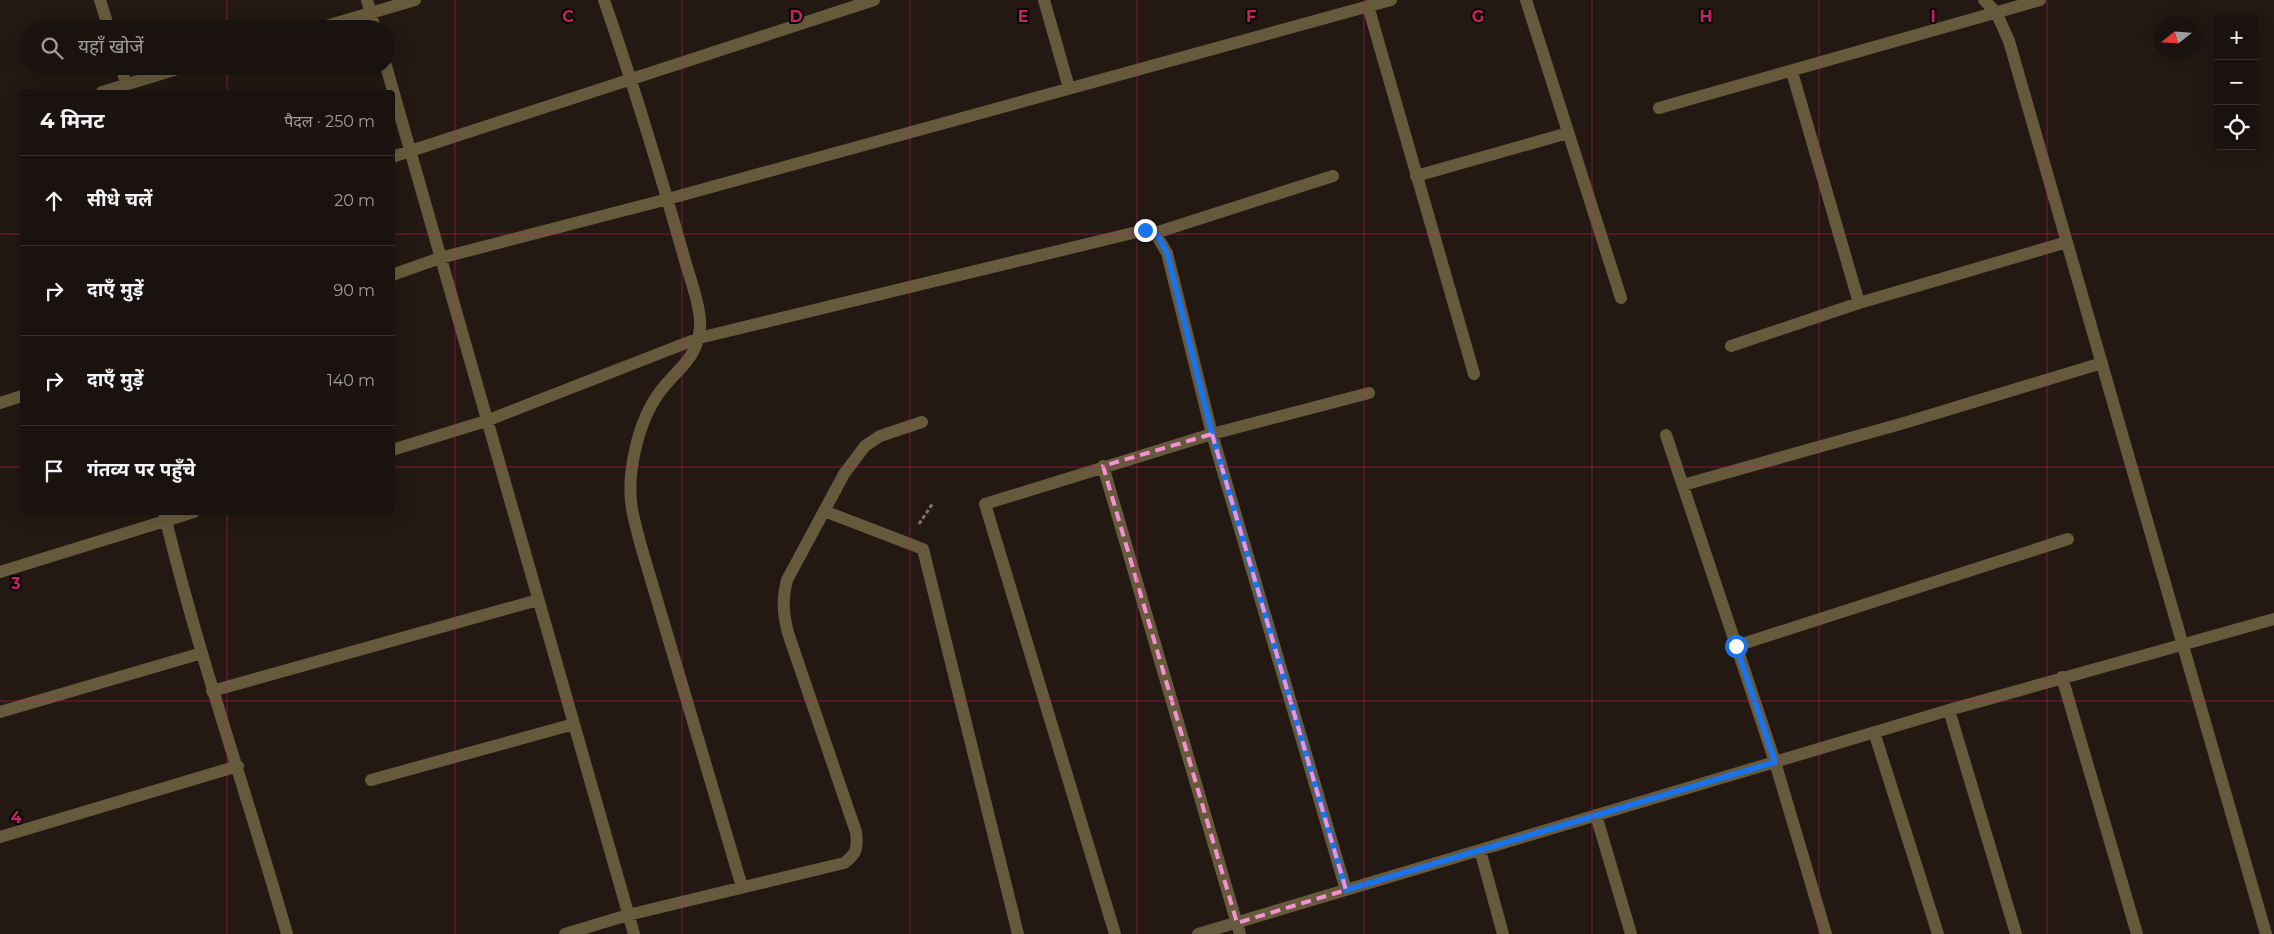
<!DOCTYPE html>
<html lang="hi">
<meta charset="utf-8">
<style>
:root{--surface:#1a120e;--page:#27201c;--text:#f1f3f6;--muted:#9f9e9e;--line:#38322e}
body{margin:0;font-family:Montserrat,"Noto Sans Devanagari",sans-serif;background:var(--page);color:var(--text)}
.controls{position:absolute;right:15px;top:15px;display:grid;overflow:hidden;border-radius:5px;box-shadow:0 5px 20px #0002}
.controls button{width:45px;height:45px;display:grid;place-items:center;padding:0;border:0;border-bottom:1px solid var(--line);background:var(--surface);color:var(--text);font:25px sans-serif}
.compass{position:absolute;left:2154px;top:15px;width:45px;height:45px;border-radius:50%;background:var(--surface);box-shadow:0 5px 20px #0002;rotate:253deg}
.stop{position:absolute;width:15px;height:15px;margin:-11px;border:4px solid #1a73e8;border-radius:50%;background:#fff}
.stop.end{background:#1a73e8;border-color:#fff;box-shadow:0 1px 5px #0008}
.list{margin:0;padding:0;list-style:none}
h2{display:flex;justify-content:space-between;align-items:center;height:65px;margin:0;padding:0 20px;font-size:21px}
h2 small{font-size:16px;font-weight:400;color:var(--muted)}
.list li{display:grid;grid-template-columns:32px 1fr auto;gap:15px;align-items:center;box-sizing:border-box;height:90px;padding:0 20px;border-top:1px solid var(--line)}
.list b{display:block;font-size:19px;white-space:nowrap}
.list em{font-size:16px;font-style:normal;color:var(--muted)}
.icon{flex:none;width:28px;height:28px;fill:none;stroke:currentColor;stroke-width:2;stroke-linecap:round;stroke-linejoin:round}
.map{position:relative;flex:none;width:2274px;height:934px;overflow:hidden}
.search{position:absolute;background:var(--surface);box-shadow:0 5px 20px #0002;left:20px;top:20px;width:375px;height:55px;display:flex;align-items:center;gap:12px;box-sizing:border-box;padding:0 18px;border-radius:28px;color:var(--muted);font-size:19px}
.panel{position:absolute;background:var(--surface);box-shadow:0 5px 20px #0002;left:20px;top:90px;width:375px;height:425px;border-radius:5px}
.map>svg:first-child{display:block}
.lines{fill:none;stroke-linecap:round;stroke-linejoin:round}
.path{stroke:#7f7570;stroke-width:3;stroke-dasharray:4 2.5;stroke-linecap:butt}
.minor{stroke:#675a3c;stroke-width:12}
.route{stroke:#1a73e8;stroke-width:6}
.marked{fill:none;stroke:#f591d2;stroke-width:4;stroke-dasharray:10 6;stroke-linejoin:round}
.grid{fill:none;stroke:#c42262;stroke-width:1;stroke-opacity:0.55}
.grid-label{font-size:16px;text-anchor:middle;font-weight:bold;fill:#c42262;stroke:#090503;stroke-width:4;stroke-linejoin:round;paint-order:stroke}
</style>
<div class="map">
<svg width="2274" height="934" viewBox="0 0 2274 934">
<rect width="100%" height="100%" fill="#231812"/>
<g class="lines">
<path class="path" d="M919,524L933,503"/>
<path class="minor" d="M100,0L109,29
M367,0L375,29
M604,0C633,83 658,166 682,250C687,270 702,309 700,327C697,361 677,368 659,393C638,422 626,474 632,509C634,521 638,534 641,546L742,887
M1044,0L1069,88
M1526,0L1621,298
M1984,0L1996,12L2009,41L2266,934
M1368,6L1474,374
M316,29L415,0
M121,66L126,84
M386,66L634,934
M1792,72L1859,303
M102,92L187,66
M1659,108L2040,0
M392,157L874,0
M1416,176L1568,133
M1155,233L1333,176
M392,275L440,258L668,199L1391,0
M1731,346L1859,303L2067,242
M0,403L22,396
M1666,435L1775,762L1826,934
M392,450L486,421L699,338L1145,230L1155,233L1167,253L1212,434L1346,890
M1103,466L1240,934
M1683,485L1904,423L2102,363
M824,511L923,549L1018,934
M164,512C198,655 247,793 287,934
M0,572L194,512
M1736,646L2068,539
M2062,677L2137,934
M212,691L538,600
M1949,710L2016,934
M0,712L202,653
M1874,732L1938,934
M371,780L574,724
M1596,815L1631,934
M0,837L238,766
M1480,850L1503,934
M565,934L628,915L844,863C857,854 858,847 856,832L788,633C783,613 782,600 787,580L844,474L865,446L880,436L922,422
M1115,934L985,504L1212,434L1369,393
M1198,934L1949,710L2274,619"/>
</g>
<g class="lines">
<path class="route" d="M1145,230L1156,233L1167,253L1212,434L1346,890L1775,762L1736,646"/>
</g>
<path class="marked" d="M1212,434L1346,890L1237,923L1103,466Z"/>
<path class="grid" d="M227,0V29M455,0V934M682,0V934M910,0V934M1137,0V934M1364,0V934M1592,0V934M1819,0V934M2047,0V934M227,66V92M0,234H22M392,234H2274M0,467H22M392,467H2274M227,512V934M0,701H2274"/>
<g class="grid-label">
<text x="568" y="22">C</text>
<text x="796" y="22">D</text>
<text x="1023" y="22">E</text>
<text x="1251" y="22">F</text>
<text x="1478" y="22">G</text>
<text x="1706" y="22">H</text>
<text x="1933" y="22">I</text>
<text x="16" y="589">3</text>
<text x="16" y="823">4</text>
</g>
</svg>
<div class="controls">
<button>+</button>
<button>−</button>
<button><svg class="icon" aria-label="locate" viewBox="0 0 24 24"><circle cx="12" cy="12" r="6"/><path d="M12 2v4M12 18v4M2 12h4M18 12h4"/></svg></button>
</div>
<svg class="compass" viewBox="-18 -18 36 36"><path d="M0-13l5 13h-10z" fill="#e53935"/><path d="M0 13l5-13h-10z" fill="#9f9e9e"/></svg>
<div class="stop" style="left:1736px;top:646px"></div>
<div class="stop end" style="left:1145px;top:230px"></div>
<div class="search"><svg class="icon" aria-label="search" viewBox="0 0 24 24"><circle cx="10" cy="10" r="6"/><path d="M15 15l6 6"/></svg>यहाँ खोजें</div>
<section class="panel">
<h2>4 मिनट<small>पैदल · 250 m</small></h2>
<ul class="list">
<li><svg class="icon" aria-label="ahead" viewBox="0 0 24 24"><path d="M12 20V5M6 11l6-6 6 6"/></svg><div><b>सीधे चलें</b></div><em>20 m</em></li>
<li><svg class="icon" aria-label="right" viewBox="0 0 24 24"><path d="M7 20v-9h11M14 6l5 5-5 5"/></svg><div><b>दाएँ मुड़ें</b></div><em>90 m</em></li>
<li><svg class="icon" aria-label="right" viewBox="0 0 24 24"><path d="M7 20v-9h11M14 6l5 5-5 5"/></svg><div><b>दाएँ मुड़ें</b></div><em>140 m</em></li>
<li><svg class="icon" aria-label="arrive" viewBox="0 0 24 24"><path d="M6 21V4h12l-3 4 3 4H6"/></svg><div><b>गंतव्य पर पहुँचे</b></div></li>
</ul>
</section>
</div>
